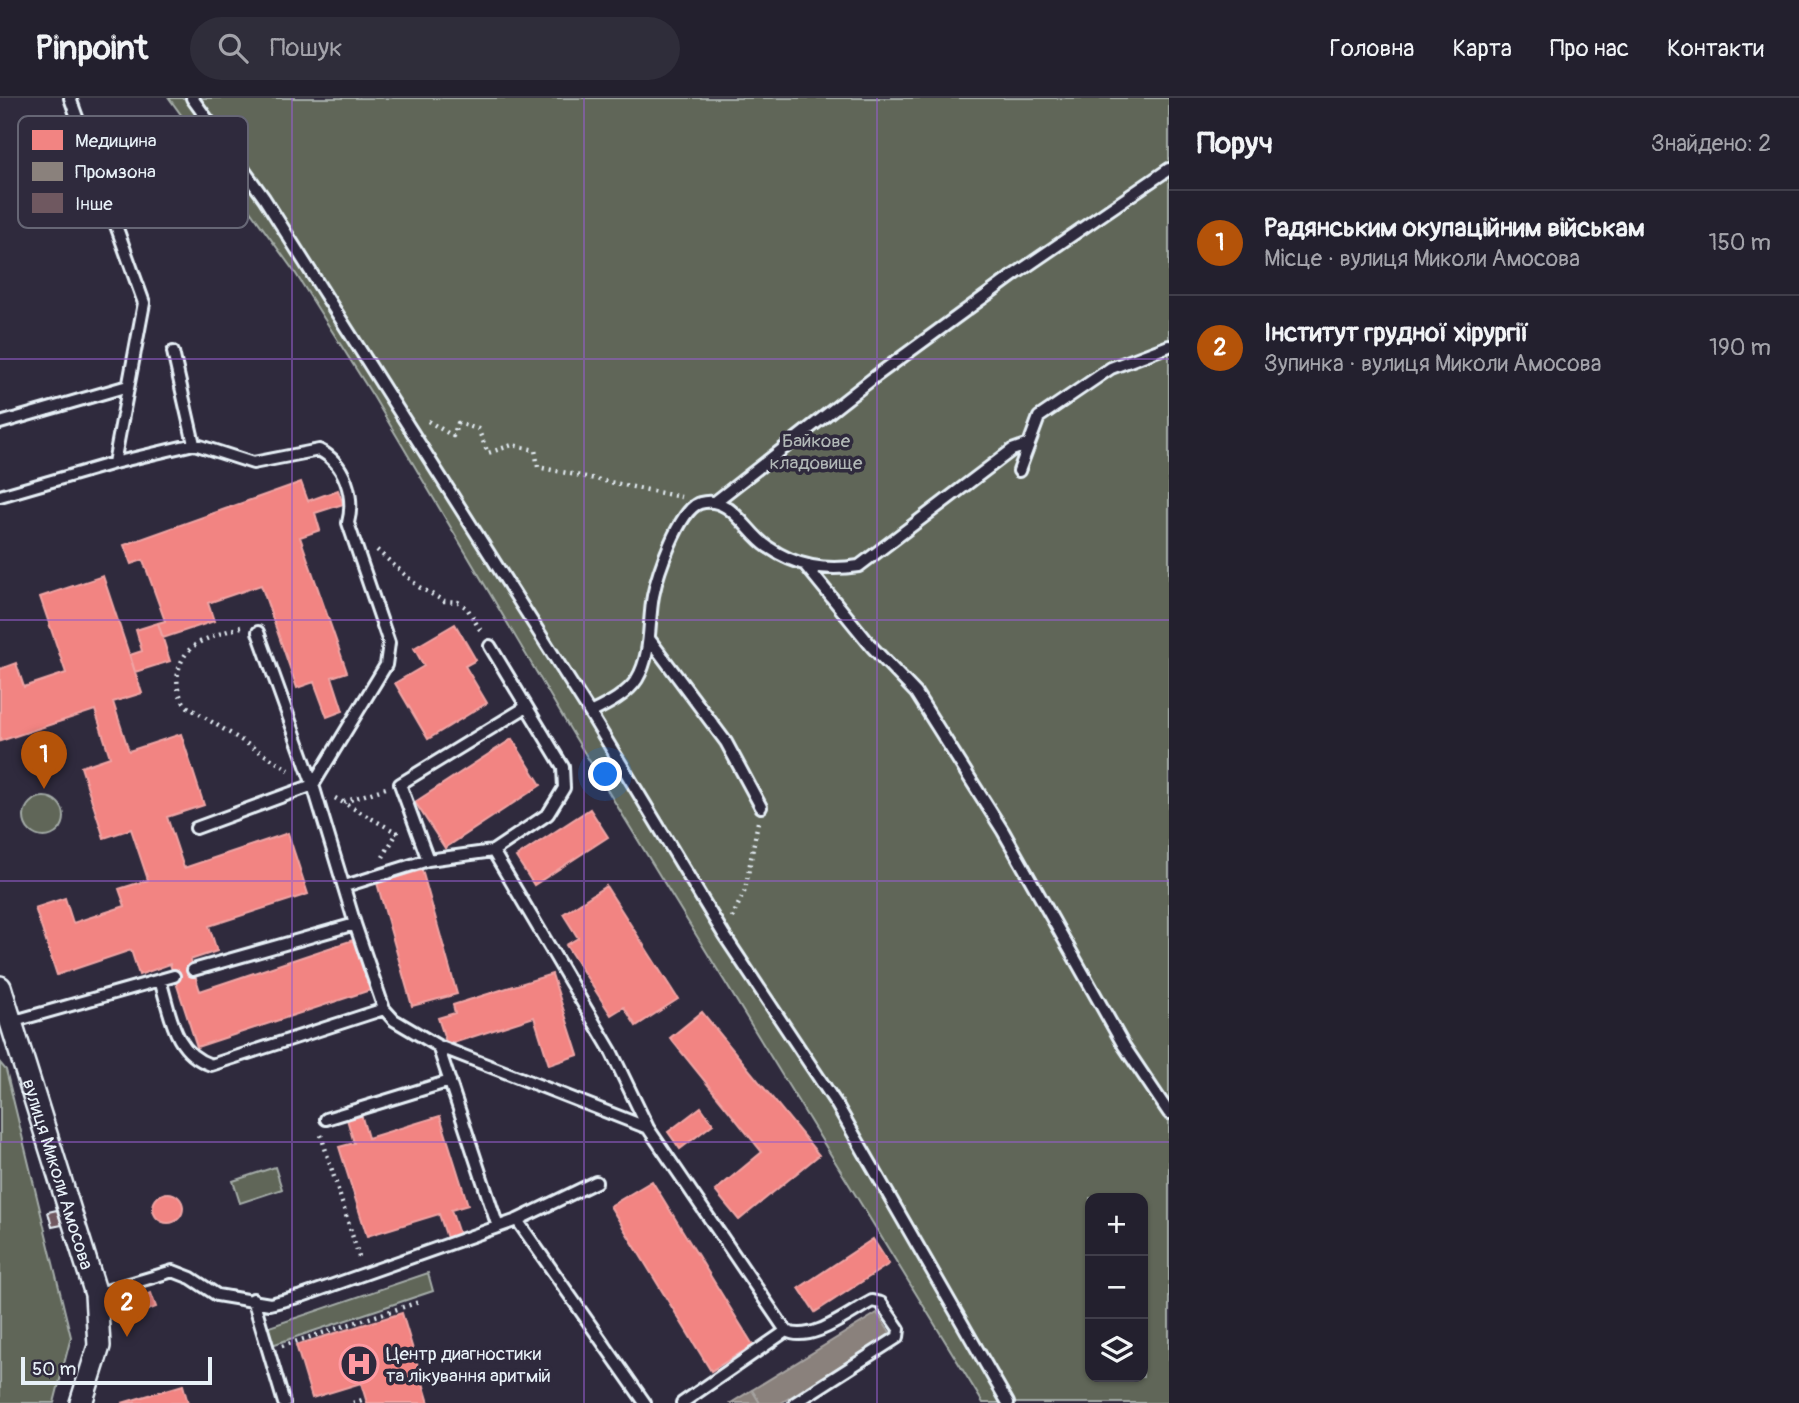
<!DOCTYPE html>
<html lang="uk">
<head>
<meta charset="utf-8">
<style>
	:root { --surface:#23202e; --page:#2f2d3a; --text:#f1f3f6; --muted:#a3a3aa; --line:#403e4a; --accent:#b45309 }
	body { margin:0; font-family:Pangolin,sans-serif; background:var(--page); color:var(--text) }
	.controls { position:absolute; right:21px; bottom:21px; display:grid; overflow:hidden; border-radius:14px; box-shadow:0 2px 5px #0004 }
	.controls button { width:63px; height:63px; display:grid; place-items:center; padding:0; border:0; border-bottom:2px solid var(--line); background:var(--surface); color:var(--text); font:35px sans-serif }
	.scale { position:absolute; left:21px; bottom:18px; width:191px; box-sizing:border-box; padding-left:7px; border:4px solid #e8f1f8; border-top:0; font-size:19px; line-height:24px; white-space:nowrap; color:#e8f1f8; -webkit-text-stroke:5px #2f2a3d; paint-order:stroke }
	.you { position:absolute; left:606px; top:677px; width:24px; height:24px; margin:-18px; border:5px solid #fff; border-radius:50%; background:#1a73e8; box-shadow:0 0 0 10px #1a73e833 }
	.badge { display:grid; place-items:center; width:46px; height:46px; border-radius:50%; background:var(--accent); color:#fff; font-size:23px; font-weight:700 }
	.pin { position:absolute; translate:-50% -58px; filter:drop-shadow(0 2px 4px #0008) }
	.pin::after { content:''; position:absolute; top:37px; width:24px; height:21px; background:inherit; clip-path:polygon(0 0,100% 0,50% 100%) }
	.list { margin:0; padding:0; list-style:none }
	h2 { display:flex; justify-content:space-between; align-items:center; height:91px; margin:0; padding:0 28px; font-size:30px }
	h2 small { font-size:23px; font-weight:400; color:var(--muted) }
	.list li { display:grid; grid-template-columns:46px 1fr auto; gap:21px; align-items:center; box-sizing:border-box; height:105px; padding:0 28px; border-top:2px solid var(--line) }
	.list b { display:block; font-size:26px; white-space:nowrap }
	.list p { margin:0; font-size:23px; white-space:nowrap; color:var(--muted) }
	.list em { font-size:23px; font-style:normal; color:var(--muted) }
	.icon { flex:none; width:38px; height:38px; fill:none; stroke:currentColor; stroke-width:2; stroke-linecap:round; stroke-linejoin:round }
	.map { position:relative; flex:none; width:1169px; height:1305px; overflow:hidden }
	header { display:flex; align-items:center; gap:42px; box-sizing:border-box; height:98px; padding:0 35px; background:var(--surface); border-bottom:2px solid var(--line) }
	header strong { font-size:33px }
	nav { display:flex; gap:38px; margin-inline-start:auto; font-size:24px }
	.search { width:490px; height:63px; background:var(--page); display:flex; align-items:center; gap:18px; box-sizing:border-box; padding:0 24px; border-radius:38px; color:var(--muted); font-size:26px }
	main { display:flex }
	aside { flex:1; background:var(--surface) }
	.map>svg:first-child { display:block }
	.green { fill:#606659; stroke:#a4aca8; stroke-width:2; fill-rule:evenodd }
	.health { fill:#f28482; stroke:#efa5a5; stroke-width:2 }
	.industry { fill:#8a817c; stroke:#a6a3a1; stroke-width:2 }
	.building { fill:#6f5860; stroke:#e8f1f8; stroke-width:2 }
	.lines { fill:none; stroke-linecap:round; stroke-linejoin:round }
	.lane-casing { stroke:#e8f1f8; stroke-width:16 }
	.street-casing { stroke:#e8f1f8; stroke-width:26 }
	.path { stroke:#e8f1f8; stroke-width:4.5; stroke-dasharray:2 5; stroke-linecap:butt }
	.lane { stroke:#2f2a3d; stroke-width:10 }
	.street { stroke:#2f2a3d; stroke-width:21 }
	.grid { fill:none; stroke:#965dcd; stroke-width:2; stroke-opacity:0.55 }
	.labels { text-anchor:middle; stroke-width:7; stroke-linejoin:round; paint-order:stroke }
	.park-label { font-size:19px; fill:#b2b9b8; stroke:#2f2a3d }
	.street-label { font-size:19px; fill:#e8f1f8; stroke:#2f2a3d }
	.poi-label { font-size:19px; fill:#e8f1f8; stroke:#2f2a3d; text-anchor:start }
	.key { fill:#2f2a3d; stroke:#666675; stroke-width:2 }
	.key-label { font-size:19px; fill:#e8f1f8 }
</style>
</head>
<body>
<header>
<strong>Pinpoint</strong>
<div class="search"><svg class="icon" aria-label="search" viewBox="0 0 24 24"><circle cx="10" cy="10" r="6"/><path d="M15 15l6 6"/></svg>Пошук</div>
<nav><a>Головна</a><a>Карта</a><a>Про нас</a><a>Контакти</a></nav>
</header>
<main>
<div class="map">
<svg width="1169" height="1305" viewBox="0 0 1169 1305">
	<rect width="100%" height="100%" fill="#2f2a3d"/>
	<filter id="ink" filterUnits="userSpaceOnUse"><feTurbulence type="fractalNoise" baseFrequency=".0143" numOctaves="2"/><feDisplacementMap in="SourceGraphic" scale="14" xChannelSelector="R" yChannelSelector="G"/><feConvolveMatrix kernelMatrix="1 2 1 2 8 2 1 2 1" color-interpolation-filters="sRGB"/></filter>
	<g filter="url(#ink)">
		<path class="green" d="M 169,0 L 1169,0 L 1169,1305 L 983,1305 L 573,636 L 373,298 L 296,176 ZM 1090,1100 L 1143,1100 L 1143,1279 L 1090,1279 Z
			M24 719a20 20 0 1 1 40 0a20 20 0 1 1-40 0Z
			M 0,965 L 6,972 L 71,1239 L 54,1305 L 0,1305 Z
			M 275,1069 L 282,1091 L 240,1105 L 233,1083 Z
			M 428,1175 L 433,1193 L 269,1248 L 263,1231 Z"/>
		<path class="health" d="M 301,384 L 308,403 L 338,392 L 343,406 L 315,415 L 320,432 L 300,439 L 347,574 L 332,579 L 343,613 L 327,619 L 314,584 L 297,590 L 261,487 L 208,505 L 214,523 L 163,540 L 158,525 L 165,523 L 143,462 L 131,466 L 124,447 Z
			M 103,478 L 142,595 L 113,604 L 129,653 L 181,636 L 204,707 L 167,719 L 184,770 L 288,735 L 308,796 L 209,828 L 217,853 L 190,862 L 200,893 L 353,842 L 370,892 L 197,949 L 170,866 L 139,877 L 131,852 L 57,877 L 35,810 L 65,800 L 73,825 L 125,808 L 119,791 L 148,782 L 131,731 L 104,740 L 81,669 L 110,659 L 95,612 L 0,643 L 0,571 L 16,565 L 24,589 L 66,575 L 40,499 Z
			M 158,525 L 170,563 L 135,574 L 130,557 L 142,553 L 136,532 Z
			M 455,526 L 476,562 L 465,568 L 487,605 L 428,641 L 395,585 L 424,568 L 414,550 Z
			M 512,641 L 541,687 L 445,750 L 415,704 Z
			M 590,711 L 608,739 L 534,787 L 516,759 Z
			M 422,772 L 457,896 L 412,908 L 377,785 Z
			M 606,788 L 678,901 L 636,928 L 624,909 L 611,917 L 566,847 L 578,840 L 563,816 Z
			M 552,876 L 578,957 L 549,967 L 534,919 L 447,947 L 438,920 L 455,915 L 453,907 Z
			M 702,914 L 819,1057 L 739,1122 L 715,1093 L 762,1054 L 670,940 Z
			M 701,1009 L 713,1026 L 680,1051 L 668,1034 Z
			M 361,1016 L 368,1040 L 440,1018 L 468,1107 L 451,1112 L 459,1136 L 447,1140 L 439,1116 L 367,1138 L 339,1049 L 354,1045 L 347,1021 Z
			M 652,1083 L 753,1247 L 711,1273 L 610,1108 Z
			M153 1110a15 15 0 1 1 30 0a15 15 0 1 1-30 0Z
			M 873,1141 L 889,1166 L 815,1214 L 799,1190 Z
			M 151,1195 L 156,1209 L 141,1215 L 137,1201 Z
			M 402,1215 L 429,1305 L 367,1305 L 361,1285 L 312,1300 L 296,1247 Z
			M 183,1287 L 188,1305 L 122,1305 Z"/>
		<path class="industry" d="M 877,1215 L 891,1236 L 781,1305 L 760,1305 L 752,1292 Z
			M 752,1292 L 760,1305 L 731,1305 Z"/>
		<path class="building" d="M 57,1112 L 62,1127 L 52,1129 L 48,1114 Z"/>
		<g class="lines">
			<defs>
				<path id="lane" d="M 70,0 L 144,205 L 114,365
					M 192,0 L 264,100 L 590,615 L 724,837 L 837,1007 L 1008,1305
					M 173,254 L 194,346
					M 0,325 L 128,288
					M 1019,373 L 1039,319 L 1111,270 L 1169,248
					M 0,398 L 114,365 L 194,346 L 253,365 L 319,352 C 345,365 355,398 348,425 L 389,545 L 386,567 L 313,687 L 196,730
					M 715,404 L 876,278 L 1014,177 L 1169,71
					M 806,468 L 872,549 L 916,595 L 1003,733 L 1124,948 L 1169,1015
					M 650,542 L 726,644 L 761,709
					M 590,615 C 606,607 627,597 637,581 C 652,556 648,525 653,498 C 657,477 679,411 700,405 C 731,396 746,435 768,449 C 797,469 825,473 859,468 L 1012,352 L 1029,346
					M 493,753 L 611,953 L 648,1030 L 786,1233 L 682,1305
					M 428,762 L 493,753 L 548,716 L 564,690 L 563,669 L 490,548
					M 345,788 L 428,762 L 400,686 L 526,609
					M 193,872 L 355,826 L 313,687 L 258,534
					M 160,882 C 171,917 173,954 211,967 L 384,911 L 355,826
					M 384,911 L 394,922 L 438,948 L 648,1030
					M 11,924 L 174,878
					M 438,948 L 498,1129
					M 326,1021 L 450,983
					M 517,1122 L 645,1305
					M 96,1196 L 173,1173 L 191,1180 L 217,1197 L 270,1206 L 302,1198 L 517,1122 L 596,1084
					M 253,1201 L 284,1305
					M 786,1233 C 811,1246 849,1215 872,1203 L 881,1205 L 899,1231 L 898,1239 L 795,1305"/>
				<g id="street">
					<path id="s1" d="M 0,889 L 96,1196 L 99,1248 L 81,1305"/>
				</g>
			</defs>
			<use href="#lane" class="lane-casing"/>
			<use href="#street" class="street-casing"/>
			<path class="path" d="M 428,323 L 453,338 L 458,325 L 478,331 L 488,355 L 512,347 L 535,352 L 538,369 L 681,399
				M 377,452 L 419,489 L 444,503 L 458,504 L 467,510 L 482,535
				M 241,529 C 228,533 207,539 195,547 C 175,561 171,593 188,609 L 289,672
				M 335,700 L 401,737
				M 344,704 L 386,690
				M 383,759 L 398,733
				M 732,820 L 745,792 L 758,724
				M 321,1037 L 359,1159
				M 282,1248 L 419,1204
				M 353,1305 L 362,1302"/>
			<use href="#lane" class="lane"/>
			<use href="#street" class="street"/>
		</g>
	</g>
	<path class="grid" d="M 292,0 L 292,1305M 584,0 L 584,1305M 877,0 L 877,1305M 0,261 L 1169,261M 0,522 L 1169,522M 0,783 L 1169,783M 0,1044 L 1169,1044"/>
	<defs>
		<symbol id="hospital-ring" viewBox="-11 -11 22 22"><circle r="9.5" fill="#2f2a3d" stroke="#ff9aa2" stroke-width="1.5"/><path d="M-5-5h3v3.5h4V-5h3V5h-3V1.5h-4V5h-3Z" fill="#ff9aa2"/></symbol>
	</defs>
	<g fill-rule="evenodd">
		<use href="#hospital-ring" x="337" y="1244" width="44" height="44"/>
	</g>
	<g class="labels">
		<g class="park-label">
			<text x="816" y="349">Байкове<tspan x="816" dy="22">кладовище</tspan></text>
		</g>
		<g class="street-label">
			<text dy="7" stroke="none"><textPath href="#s1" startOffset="196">вулиця Миколи Амосова</textPath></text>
		</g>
		<g class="poi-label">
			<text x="386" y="1262">Центр диагностики<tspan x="386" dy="22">та лікування аритмій</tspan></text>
		</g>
	</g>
	<rect x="18" y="18" width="230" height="112" rx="10" class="key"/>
	<rect x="32" y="32" width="31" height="20" fill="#f28482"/>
	<rect x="32" y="64" width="31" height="19" fill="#8a817c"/>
	<rect x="32" y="95" width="31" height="20" fill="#6f5860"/>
	<g class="key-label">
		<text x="75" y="49">Медицина</text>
		<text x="75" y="80">Промзона</text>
		<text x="75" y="112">Інше</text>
	</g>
</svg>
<div class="controls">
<button>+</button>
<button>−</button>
<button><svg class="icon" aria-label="layers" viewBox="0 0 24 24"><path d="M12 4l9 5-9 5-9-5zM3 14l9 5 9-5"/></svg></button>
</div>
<div class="scale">50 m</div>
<div class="you"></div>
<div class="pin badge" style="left:44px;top:691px">1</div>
<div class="pin badge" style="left:127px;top:1239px">2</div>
</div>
<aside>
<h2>Поруч<small>Знайдено: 2</small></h2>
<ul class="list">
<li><span class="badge">1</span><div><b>Радянським окупаційним військам</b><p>Місце · вулиця Миколи Амосова</p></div><em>150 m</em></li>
<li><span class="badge">2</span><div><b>Інститут грудної хірургії</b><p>Зупинка · вулиця Миколи Амосова</p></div><em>190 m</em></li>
</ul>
</aside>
</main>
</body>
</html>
